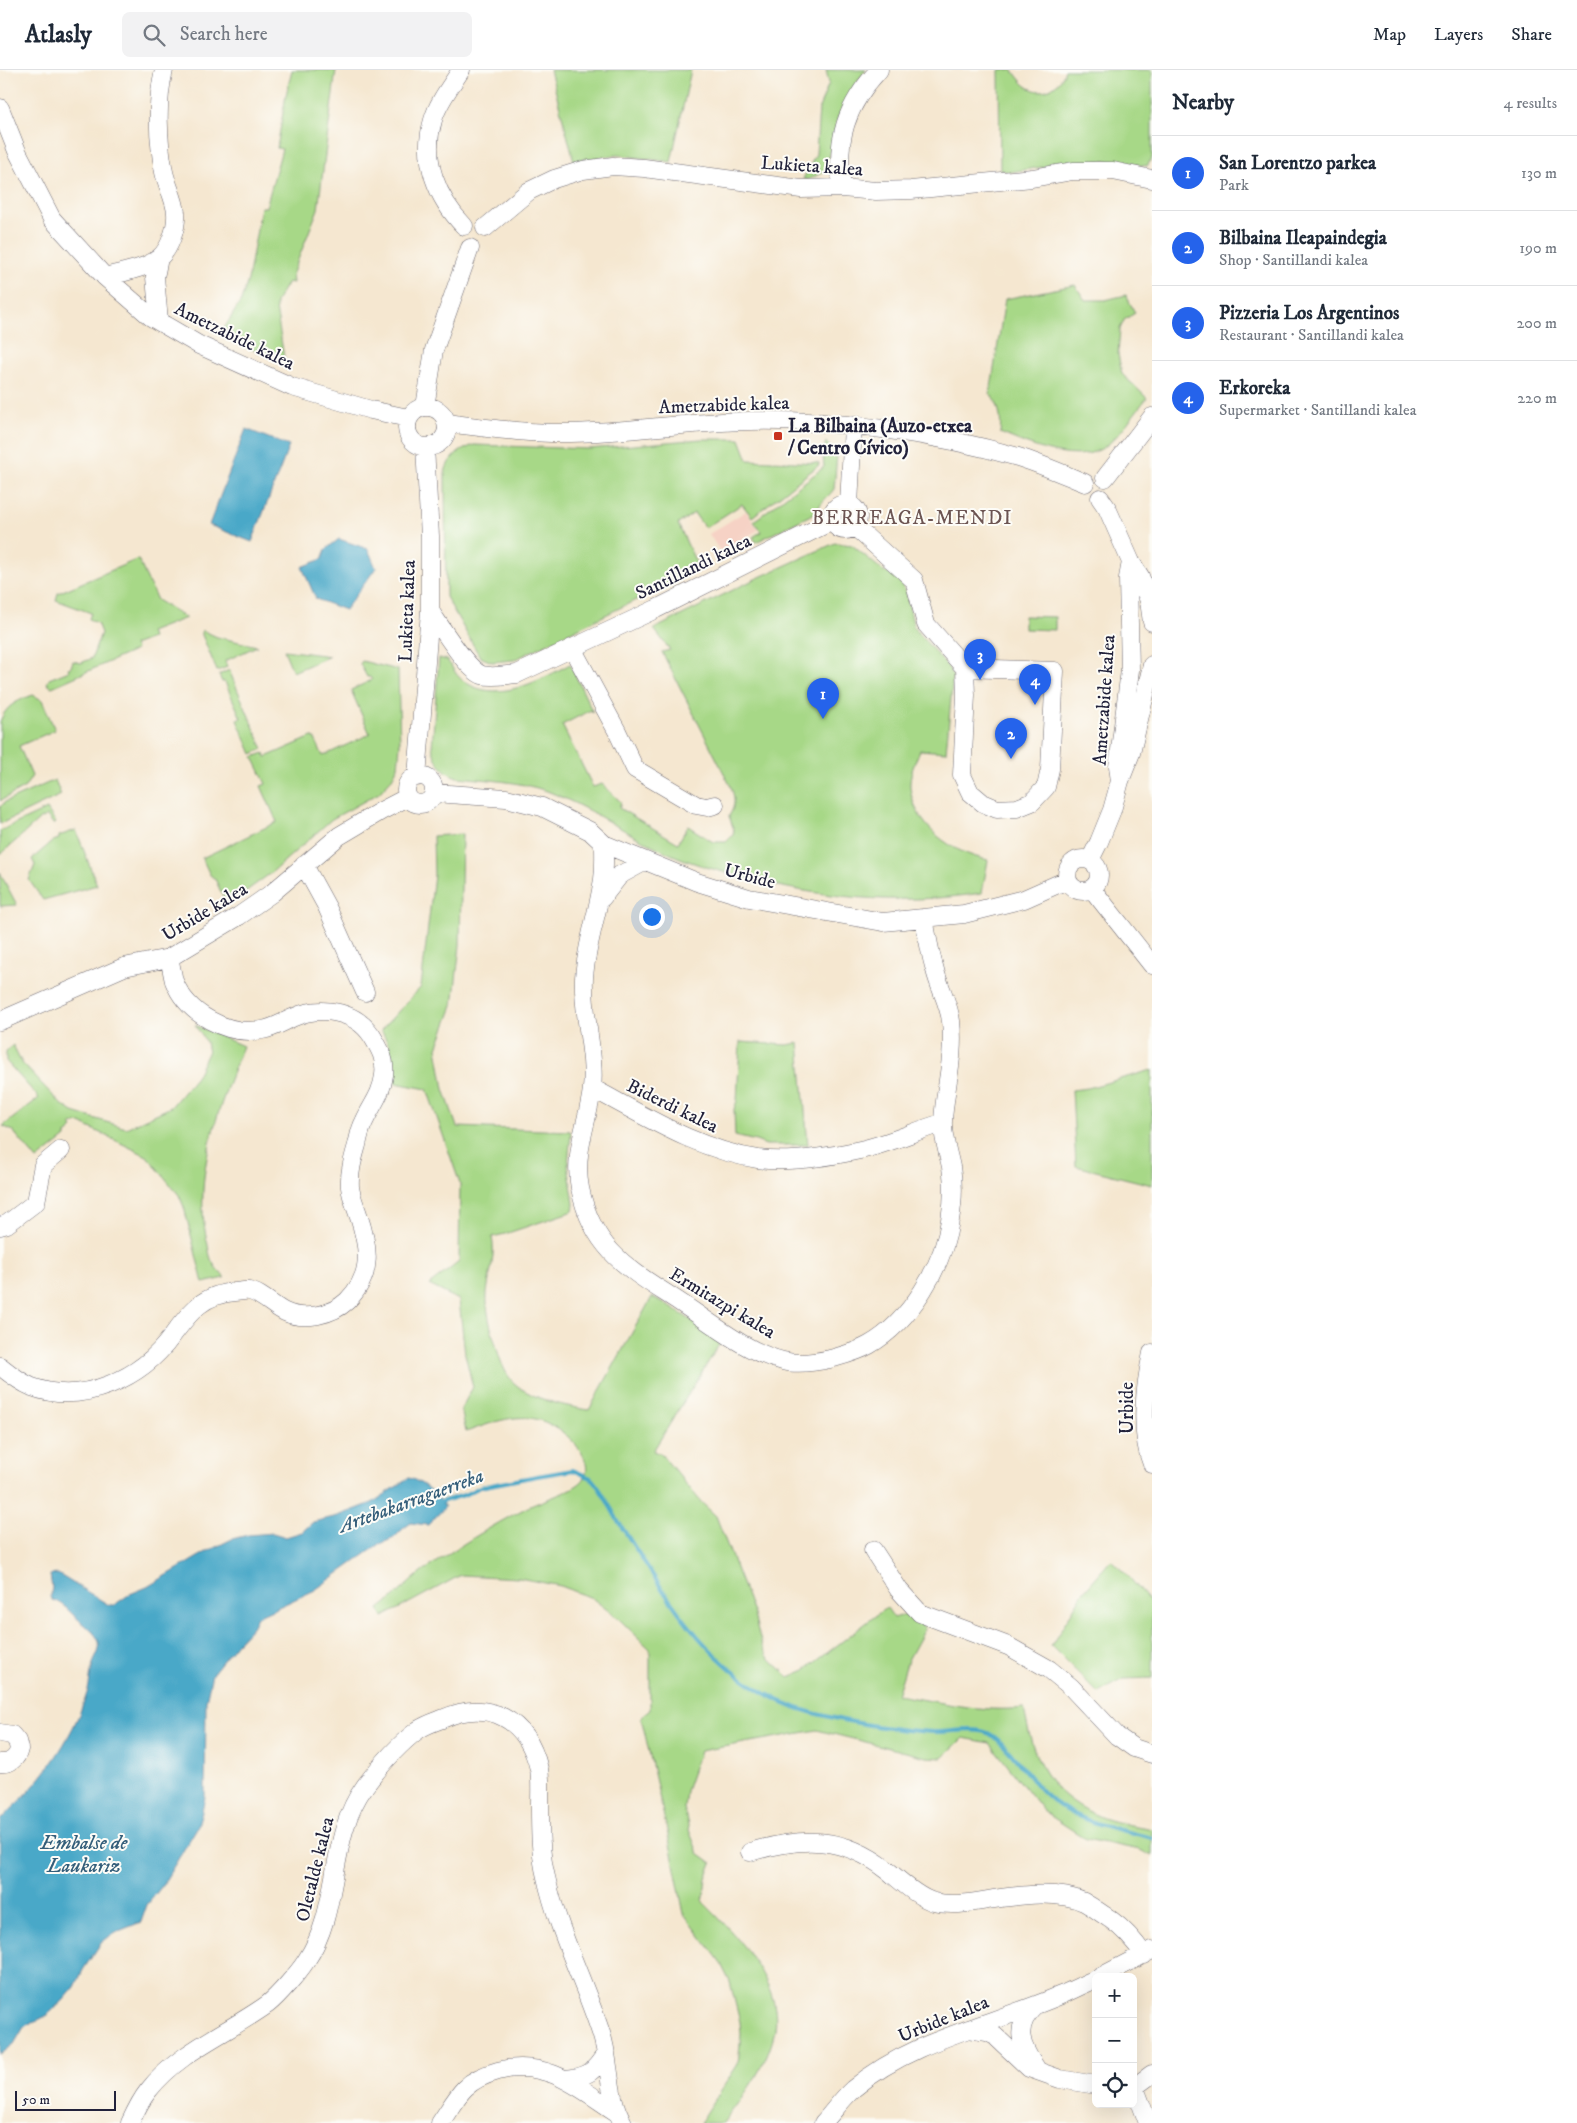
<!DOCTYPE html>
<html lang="en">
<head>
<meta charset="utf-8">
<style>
	:root { --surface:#fff; --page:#f2f2f3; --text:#1f2937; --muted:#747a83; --line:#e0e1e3; --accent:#2563eb }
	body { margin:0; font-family:"IM FELL DW Pica",serif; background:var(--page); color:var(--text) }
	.controls { position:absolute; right:15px; bottom:15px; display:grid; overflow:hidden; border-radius:8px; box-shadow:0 5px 20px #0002 }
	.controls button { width:45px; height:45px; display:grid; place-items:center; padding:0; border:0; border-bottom:1px solid var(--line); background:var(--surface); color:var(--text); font:25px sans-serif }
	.scale { position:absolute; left:15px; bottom:12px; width:101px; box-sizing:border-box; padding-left:5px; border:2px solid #22223b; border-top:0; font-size:14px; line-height:18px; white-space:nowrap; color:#22223b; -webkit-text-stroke:4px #fdfcf7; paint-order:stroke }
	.you { position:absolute; left:651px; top:846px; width:18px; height:18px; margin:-12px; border:4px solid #fff; border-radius:50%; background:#1a73e8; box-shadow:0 0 0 8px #1a73e833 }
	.badge { display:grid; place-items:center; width:32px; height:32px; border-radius:50%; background:var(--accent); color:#fff; font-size:16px; font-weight:700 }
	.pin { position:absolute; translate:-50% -41px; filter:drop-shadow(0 1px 2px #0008) }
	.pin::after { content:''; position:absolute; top:26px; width:18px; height:15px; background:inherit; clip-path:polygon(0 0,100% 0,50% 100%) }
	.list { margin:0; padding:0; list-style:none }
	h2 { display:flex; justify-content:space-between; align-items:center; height:65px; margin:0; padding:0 20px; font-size:21px }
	h2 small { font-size:16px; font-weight:400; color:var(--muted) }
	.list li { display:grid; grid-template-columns:32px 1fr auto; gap:15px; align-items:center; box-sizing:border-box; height:75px; padding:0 20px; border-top:1px solid var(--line) }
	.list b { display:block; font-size:19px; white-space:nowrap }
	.list p { margin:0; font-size:16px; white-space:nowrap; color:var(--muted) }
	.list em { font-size:16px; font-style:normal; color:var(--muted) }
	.icon { flex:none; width:28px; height:28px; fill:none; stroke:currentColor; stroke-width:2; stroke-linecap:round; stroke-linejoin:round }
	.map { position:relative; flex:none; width:1152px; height:2053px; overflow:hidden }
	header { display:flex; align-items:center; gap:30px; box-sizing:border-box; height:70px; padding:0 25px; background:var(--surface); border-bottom:1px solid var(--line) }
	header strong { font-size:24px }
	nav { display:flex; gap:28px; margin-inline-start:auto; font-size:18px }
	.search { width:350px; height:45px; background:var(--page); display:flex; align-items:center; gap:12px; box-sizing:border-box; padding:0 18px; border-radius:8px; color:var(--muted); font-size:19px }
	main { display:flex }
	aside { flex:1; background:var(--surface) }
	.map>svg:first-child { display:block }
	.built { fill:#f6d2c5 }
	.green { fill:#a7d887; stroke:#647d61 }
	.water { fill:#49a8c8; stroke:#366582 }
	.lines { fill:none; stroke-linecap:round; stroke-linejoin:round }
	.stream { stroke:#49a8c8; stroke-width:4 }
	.minor-casing { stroke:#6c676f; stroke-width:19 }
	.minor { stroke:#fff; stroke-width:18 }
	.poi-dot { fill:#c8321e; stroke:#fdfcf7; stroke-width:2 }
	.labels { text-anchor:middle; stroke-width:4; stroke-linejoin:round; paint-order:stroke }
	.street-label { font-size:19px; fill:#22223b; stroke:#fdfcf7 }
	.poi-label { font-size:19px; font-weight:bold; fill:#22223b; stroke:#fdfcf7; text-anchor:start }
	.neighbourhood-label { font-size:20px; letter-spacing:1px; fill:#6c5452; stroke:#fdfcf7 }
	.water-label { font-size:20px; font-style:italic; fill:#345e7a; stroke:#fdfcf7 }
</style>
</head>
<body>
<header>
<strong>Atlasly</strong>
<div class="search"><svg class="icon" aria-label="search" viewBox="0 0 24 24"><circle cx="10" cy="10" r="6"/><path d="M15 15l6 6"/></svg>Search here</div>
<nav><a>Map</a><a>Layers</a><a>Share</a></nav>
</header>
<main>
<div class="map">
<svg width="1152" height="2053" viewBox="0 0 1152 2053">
	<rect width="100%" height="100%" fill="#fdfcf7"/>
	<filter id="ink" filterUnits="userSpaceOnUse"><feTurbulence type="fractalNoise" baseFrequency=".02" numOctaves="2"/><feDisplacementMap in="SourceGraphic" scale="10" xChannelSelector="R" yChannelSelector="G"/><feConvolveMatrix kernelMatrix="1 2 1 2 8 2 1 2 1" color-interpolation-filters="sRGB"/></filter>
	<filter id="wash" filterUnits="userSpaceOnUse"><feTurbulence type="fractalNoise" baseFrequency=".0096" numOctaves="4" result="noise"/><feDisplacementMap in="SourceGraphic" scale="20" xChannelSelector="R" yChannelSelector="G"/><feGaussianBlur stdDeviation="1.12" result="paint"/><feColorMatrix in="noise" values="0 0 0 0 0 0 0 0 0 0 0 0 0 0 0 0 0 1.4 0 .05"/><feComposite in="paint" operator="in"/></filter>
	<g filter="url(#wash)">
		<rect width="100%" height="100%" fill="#f5e7d0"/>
		<path class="built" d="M 746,441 L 758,460 L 721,483 L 709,464 Z"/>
		<path class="green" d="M 292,0 L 336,0 L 318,139 L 292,205 L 293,213 L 288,212 L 276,232 L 276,238 L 285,294 L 220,265 L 241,231 L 248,210 L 261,137 L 266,137 L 282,79 L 277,78 L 286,25 Z
			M 550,0 L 691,0 L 671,92 L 618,85 L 574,91 Z
			M 826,0 L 866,0 L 852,19 L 838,47 L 827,97 L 823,102 L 808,110 L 803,109 L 816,84 L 819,38 L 829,13 Z
			M 999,0 L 1012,0 C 1017,5 1020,11 1025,15 C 1041,28 1060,18 1065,0 L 1152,0 L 1152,88 L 1147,96 L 1107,91 L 1083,91 L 1010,102 L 1000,100 Z
			M 1075,215 L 1085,230 L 1105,230 L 1126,225 L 1135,243 L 1124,250 L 1120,259 L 1118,284 L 1122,304 L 1147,328 C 1135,342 1121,364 1107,375 C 1079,398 1029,375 1000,363 C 1002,351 999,331 990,324 L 1005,229 Z
			M 701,369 L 740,369 L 748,390 L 819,393 L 819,395 L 752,447 L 742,434 L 705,458 L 694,443 L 678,454 L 699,499 L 514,590 L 492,592 L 480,587 L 446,527 L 445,403 C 448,387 460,380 474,375 L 589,379 Z
			M 826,372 L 837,385 L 834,419 C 828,428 820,431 817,442 L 756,472 L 753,467 L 761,462 L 754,451 L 824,397 L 823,385 Z
			M 835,473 L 852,475 L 882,500 L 898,509 L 906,522 L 914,558 L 949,598 L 953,607 L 946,682 L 920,680 C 915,692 909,705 910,717 C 914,756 952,783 988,790 L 982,823 C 898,836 815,828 734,805 C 709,798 684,791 662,780 C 623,762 587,736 547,721 C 518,711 487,710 457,707 C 442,702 436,692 432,677 L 439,588 L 447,590 C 452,596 455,604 461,609 C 494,636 539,611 570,594 L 593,643 L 591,640 L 562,655 L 593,717 L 602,714 L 621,732 L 619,738 L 678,773 L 688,756 L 713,772 L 726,772 L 733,765 L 734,760 L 729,746 C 736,735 735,728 731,717 L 662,582 L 670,580 L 654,559 L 753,510 Z
			M 138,489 L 157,530 L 186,548 L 150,562 L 152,568 L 134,575 L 136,580 L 52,617 L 47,614 L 49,609 L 69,601 L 68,598 L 71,597 L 73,591 L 81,593 L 92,588 L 101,563 L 97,553 L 89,549 L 91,543 L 56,530 L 58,523 Z
			M 1024,546 L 1055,547 L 1055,560 L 1024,559 Z
			M 202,560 L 217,567 L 257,576 L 225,591 L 227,597 L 217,601 L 202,565 Z
			M 284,580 L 330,586 L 293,602 Z
			M 362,591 L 398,600 L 400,675 L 398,697 L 391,710 L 379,723 L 332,749 L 271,803 L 227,835 L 215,809 L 210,805 L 202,788 L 277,752 L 261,716 L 266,714 L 253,687 L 264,683 L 266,687 L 312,667 L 314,667 L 323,686 L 370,664 L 351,620 L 372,610 L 370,607 L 367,607 L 360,594 Z
			M 229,600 L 263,679 L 252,684 L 237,650 L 241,648 L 225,612 L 222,612 L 219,605 Z
			M 33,625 L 42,630 L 55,660 L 19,676 L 32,706 L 25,717 L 0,731 L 0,652 C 6,635 17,631 33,625 Z
			M 55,710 L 61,725 L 0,754 L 0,737 L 5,732 Z
			M 47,739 L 56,753 L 54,755 L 47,746 L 43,749 L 41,748 L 0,785 L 0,761 Z
			M 76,760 L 97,815 L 43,830 L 29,810 L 35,795 L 32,789 L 53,771 L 59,769 L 59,766 Z
			M 462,764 L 460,875 L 453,936 L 437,978 L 444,1019 L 457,1057 L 570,1061 L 571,1063 L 568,1095 L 574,1134 L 573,1141 L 505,1164 L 492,1167 C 496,1187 489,1203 487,1223 C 486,1240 490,1256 495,1272 C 499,1286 503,1302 514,1313 C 533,1330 565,1336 589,1340 L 652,1227 L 672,1238 L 722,1270 L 653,1381 L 661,1384 L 702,1433 L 716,1446 L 754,1545 L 762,1576 L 768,1587 L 789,1607 L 805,1600 L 883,1540 L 887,1538 L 894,1548 C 909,1543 917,1544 925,1559 L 908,1590 L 897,1625 C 939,1632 982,1643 1024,1638 C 1033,1690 1046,1721 1096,1745 C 1112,1753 1134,1755 1152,1759 L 1152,1786 L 1140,1780 L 1086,1769 L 1043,1741 L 990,1673 L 963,1668 L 942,1688 L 926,1687 L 817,1660 L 700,1681 L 686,1721 L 684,1738 L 689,1760 L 698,1783 L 712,1793 L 706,1808 L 703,1832 C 734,1863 786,1916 774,1964 C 766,1998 743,2026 723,2053 L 700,2053 L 738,1994 L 741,1964 L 740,1952 L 730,1912 L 719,1890 L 684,1844 L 669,1769 L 641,1647 L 650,1640 L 650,1579 L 620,1550 L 592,1528 L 561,1516 L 519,1508 L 461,1505 L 383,1547 L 379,1539 C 395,1528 407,1513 422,1502 C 454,1479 491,1456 526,1438 C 539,1431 580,1420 585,1407 C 593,1388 570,1366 556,1358 C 526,1338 497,1351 466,1362 L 461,1339 L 473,1317 L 465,1284 L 459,1230 L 429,1215 L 459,1192 L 460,1114 L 427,1019 L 395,1013 C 395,993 392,978 381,960 L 421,917 L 434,805 L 433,766 Z
			M 0,803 L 17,835 L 0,836 Z
			M 195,955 L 243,976 C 219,1037 192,1105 207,1171 C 209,1178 209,1187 213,1193 C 216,1199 221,1203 225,1208 L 203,1213 L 184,1137 L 179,1125 L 147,1086 L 80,1053 L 71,1055 L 73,1058 L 66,1064 L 66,1067 L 37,1090 L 13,1061 L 3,1056 L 39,1028 L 6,991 L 6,981 L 13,975 L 22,993 L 60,1033 L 73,1042 L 126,1058 L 171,1037 L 196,1007 L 208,983 L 206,972 Z
			M 740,972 L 787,975 L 799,973 L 808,1075 L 766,1075 L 756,1071 L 735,1066 L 734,1039 L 737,1031 Z
			M 1152,1000 L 1152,1115 L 1076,1096 L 1072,1020 L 1088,1018 Z
			M 1111,1490 L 1128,1506 L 1152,1534 L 1152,1608 L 1124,1609 L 1098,1623 L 1051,1576 L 1084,1521 Z"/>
		<path class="water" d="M 246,359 L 289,376 L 252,472 L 209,455 Z
			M 339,469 L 368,479 L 376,498 L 345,540 L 316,529 L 302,497 L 322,489 L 326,479 Z
			M 409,1408 C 424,1412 436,1425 445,1437 L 428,1455 L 411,1453 L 404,1458 L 394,1468 L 380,1474 L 315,1520 L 257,1547 L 252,1557 L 236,1574 L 212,1604 L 206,1631 L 205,1727 L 202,1742 L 198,1756 L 162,1816 L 147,1835 L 141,1852 L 114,1863 L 101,1873 L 83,1900 L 75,1917 L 63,1931 L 46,1946 L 24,1957 L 14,1974 L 0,1985 L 0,1750 C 40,1714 72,1672 88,1620 C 90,1612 90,1605 92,1597 C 94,1588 101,1582 99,1572 C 96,1563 86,1556 79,1550 C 70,1543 64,1533 52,1530 L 50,1527 L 52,1518 L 50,1505 L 58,1504 L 109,1535 L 114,1535 L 130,1524 L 147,1517 L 208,1481 L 232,1469 L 248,1465 L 273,1463 L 286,1467 L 302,1462 L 313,1452 L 338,1446 L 372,1433 Z"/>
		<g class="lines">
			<path class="stream" d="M 437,1433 L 464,1425 L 480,1417 L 537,1406 L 573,1400 L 591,1408 C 606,1424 613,1445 625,1462 C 674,1538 720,1618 813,1643 C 851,1653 893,1660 933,1662 C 950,1663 969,1657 985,1662 C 1004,1667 1029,1710 1045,1724 C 1073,1752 1115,1758 1152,1768"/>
		</g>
	</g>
	<g filter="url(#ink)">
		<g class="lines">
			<defs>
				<path id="minor" d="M 461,0 C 451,16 438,32 433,50 C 421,90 437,128 464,156
					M 0,38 L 17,81 L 52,149 L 105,207 L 151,247 L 199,275 L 292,317 L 371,340 L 408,348
					M 842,118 C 835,70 846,35 879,0
					M 485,158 L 529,121 L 554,109 L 583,100 L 613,96 L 644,98 L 801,119 L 842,118 L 876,121 L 911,120 L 1032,108 L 1073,101 L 1113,101 L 1152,109
					M 159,188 L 155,207 L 159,251
					M 105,207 C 122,202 145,199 159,188 C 170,179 177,157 176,143 C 175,129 167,116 164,102 C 158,71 156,32 164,0
					M 425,337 L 434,280 L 470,178
					M407 357a20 20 0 1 1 40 0a20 20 0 1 1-40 0Z
					M 446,353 C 488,358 529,364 571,363 C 630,362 689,352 749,351 C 835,349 935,363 1018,387 C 1041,394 1063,404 1085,413
					M 1105,408 L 1152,347
					M 1100,428 L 1107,438 L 1131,492 L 1140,506 L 1149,531 L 1152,552
					M832 447a13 13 0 1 1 26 0a13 13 0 1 1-26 0Z
					M 849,435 L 853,356
					M 854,456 L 914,510 L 926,554 L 965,598 L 966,625 L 962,705 L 970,722 L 983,733 L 997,739 L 1017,738 L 1032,732 L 1046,717 L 1050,699 L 1055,601 L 965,598
					M 430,541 C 440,555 467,600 482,605 C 493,608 505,605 517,604 L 656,539 L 832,451
					M 572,578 L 617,661 L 635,699 L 696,735 L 707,737 L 715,735
					M406 720a14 14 0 1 1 28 0a14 14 0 1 1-28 0Z
					M 417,707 L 430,541 L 430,466 L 425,377
					M 1120,711 L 1118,696 L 1130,600 L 1128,508 L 1131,492
					M 434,723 L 506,728 L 542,737 L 590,761 L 604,774 L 697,812 L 749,828 L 883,852 L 964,844 L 1024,829 L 1067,810
					M 604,774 C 604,788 605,802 602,815 C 597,846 586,876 584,908 C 582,945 596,983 592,1019 C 588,1053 573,1083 580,1118 C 593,1182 631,1200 681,1233 C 713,1254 746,1282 783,1291 C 797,1295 816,1292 830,1289 C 844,1285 857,1282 869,1275 C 910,1252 944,1195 950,1150 C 953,1133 954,1114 951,1097 C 948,1082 942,1066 943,1051 C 945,1016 955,988 951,951 C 949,934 939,917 935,900 C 930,883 927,866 924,848
					M1067 805a16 16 0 1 1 32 0a16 16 0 1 1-32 0Z
					M 1090,790 L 1099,772 L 1112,740 L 1120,711 L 1131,683 L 1152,595
					M 304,795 L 327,837 L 365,922
					M 1092,819 L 1152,895
					M 602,828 L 620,805 L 644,792
					M 0,951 L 124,897 L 169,888 L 239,846 L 272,823 L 339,766 L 381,741 L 408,727
					M 592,1018 C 645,1046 698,1080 758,1089 C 790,1093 828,1087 860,1080 C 888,1074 915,1061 942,1053
					M 0,1156 L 7,1154 L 36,1132 L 43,1095 L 61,1080
					M 1152,1283 C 1145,1315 1139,1363 1152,1394
					M 0,1296 C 10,1304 20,1312 32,1317 C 83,1336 142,1308 172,1266 C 190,1242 203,1224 235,1222 C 239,1222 245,1220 249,1221 C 261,1223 274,1237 285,1242 C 304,1251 332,1245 347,1231 C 374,1204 369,1177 358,1144 C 355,1135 351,1126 350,1117 C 349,1102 353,1089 357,1075 C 359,1067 360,1059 364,1052 C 371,1036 382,1024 384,1005 C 386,989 380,979 372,966 C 355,940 319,935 292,948 C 281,953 274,958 262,960 C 227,966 187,944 174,911 C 172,903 171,895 169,888
					M 873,1480 L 899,1520 L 920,1543 L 1008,1576 L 1049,1599 L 1071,1617 L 1117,1666 L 1134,1678 L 1152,1684
					M 0,1663 L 12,1665 L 17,1671 L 19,1679 C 17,1689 10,1694 0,1693
					M 750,1782 C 801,1767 843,1765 887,1800 C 901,1811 917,1827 934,1832 C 953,1837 974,1832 994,1829 C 1022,1825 1058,1820 1084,1832 C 1093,1837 1102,1844 1110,1849 C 1124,1859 1134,1870 1144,1885
					M 1100,1907 L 1152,1880
					M 968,1959 L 987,1962 L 995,1966 L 1029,1998 L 1060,2009 L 1096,2015
					M 1036,1998 C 1020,1975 1013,1956 1036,1935
					M 565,2009 C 588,2007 594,2002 606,1983
					M 1133,2018 L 1152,2004
					M 1135,2018 L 1148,2053
					M 130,2053 C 135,2042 140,2031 148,2021 C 179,1981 228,1963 268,1934 C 278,1926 299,1902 306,1891 C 342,1838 327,1768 365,1716 C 380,1696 398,1675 418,1660 C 425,1655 434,1652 442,1649 C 489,1628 527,1649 539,1699 C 541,1710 540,1724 540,1735 C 540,1759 540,1784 546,1807 C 558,1861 584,1911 601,1963 C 611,1992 607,2027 623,2053
					M 440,2053 C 448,2042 455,2028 465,2018 C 473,2010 487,2004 498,2001 C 546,1988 579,2018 616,2042
					M 823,2053 C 833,2042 842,2029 853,2019 C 912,1969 992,1955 1061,1925 C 1073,1920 1084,1914 1096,1909"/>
			</defs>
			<use href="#minor" class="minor-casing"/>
			<use href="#minor" class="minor"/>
		</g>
	</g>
	<rect class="poi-dot" x="773" y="361" width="10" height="10" rx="2.5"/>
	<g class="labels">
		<g class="street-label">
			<text transform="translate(812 95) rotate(4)" y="7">Lukieta kalea</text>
			<text transform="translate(235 265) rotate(26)" y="7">Ametzabide kalea</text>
			<text transform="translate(724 334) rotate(-2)" y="7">Ametzabide kalea</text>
			<text transform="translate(693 496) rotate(-26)" y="7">Santillandi kalea</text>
			<text transform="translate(406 541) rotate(-88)" y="7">Lukieta kalea</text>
			<text transform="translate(1103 630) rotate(-86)" y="7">Ametzabide kalea</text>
			<text transform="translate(750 805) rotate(15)" y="7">Urbide</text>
			<text transform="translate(204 841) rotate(-31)" y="7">Urbide kalea</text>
			<text transform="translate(673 1035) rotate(26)" y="7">Biderdi kalea</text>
			<text transform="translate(723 1232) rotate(31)" y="7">Ermitazpi kalea</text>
			<text transform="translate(1126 1338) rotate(-90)" y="7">Urbide</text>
			<text transform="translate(314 1799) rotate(-76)" y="7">Oletalde kalea</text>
			<text transform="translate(943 1948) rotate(-22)" y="7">Urbide kalea</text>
		</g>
		<g class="poi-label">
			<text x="788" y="362">La Bilbaina (Auzo-etxea<tspan x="788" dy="22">/ Centro Cívico)</tspan></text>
		</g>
		<g class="neighbourhood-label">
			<text x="912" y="454">BERREAGA-MENDI</text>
		</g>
		<g class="water-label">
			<text transform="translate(411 1430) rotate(-20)" y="7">Artebakarragaerreka</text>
			<text x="84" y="1779">Embalse de<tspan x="84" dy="23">Laukariz</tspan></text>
		</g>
	</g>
</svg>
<div class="controls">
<button>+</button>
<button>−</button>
<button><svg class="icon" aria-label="locate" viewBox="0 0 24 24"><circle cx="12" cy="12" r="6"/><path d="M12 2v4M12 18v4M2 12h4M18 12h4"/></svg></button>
</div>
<div class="scale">50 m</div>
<div class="you"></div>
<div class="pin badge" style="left:823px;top:649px">1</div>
<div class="pin badge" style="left:1011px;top:689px">2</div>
<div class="pin badge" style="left:980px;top:610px">3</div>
<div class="pin badge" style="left:1035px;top:635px">4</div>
</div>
<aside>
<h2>Nearby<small>4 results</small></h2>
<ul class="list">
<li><span class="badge">1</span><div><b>San Lorentzo parkea</b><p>Park</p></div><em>130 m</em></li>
<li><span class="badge">2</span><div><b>Bilbaina Ileapaindegia</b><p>Shop · Santillandi kalea</p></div><em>190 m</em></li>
<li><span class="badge">3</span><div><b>Pizzeria Los Argentinos</b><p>Restaurant · Santillandi kalea</p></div><em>200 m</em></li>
<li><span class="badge">4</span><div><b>Erkoreka</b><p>Supermarket · Santillandi kalea</p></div><em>220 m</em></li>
</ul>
</aside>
</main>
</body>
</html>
